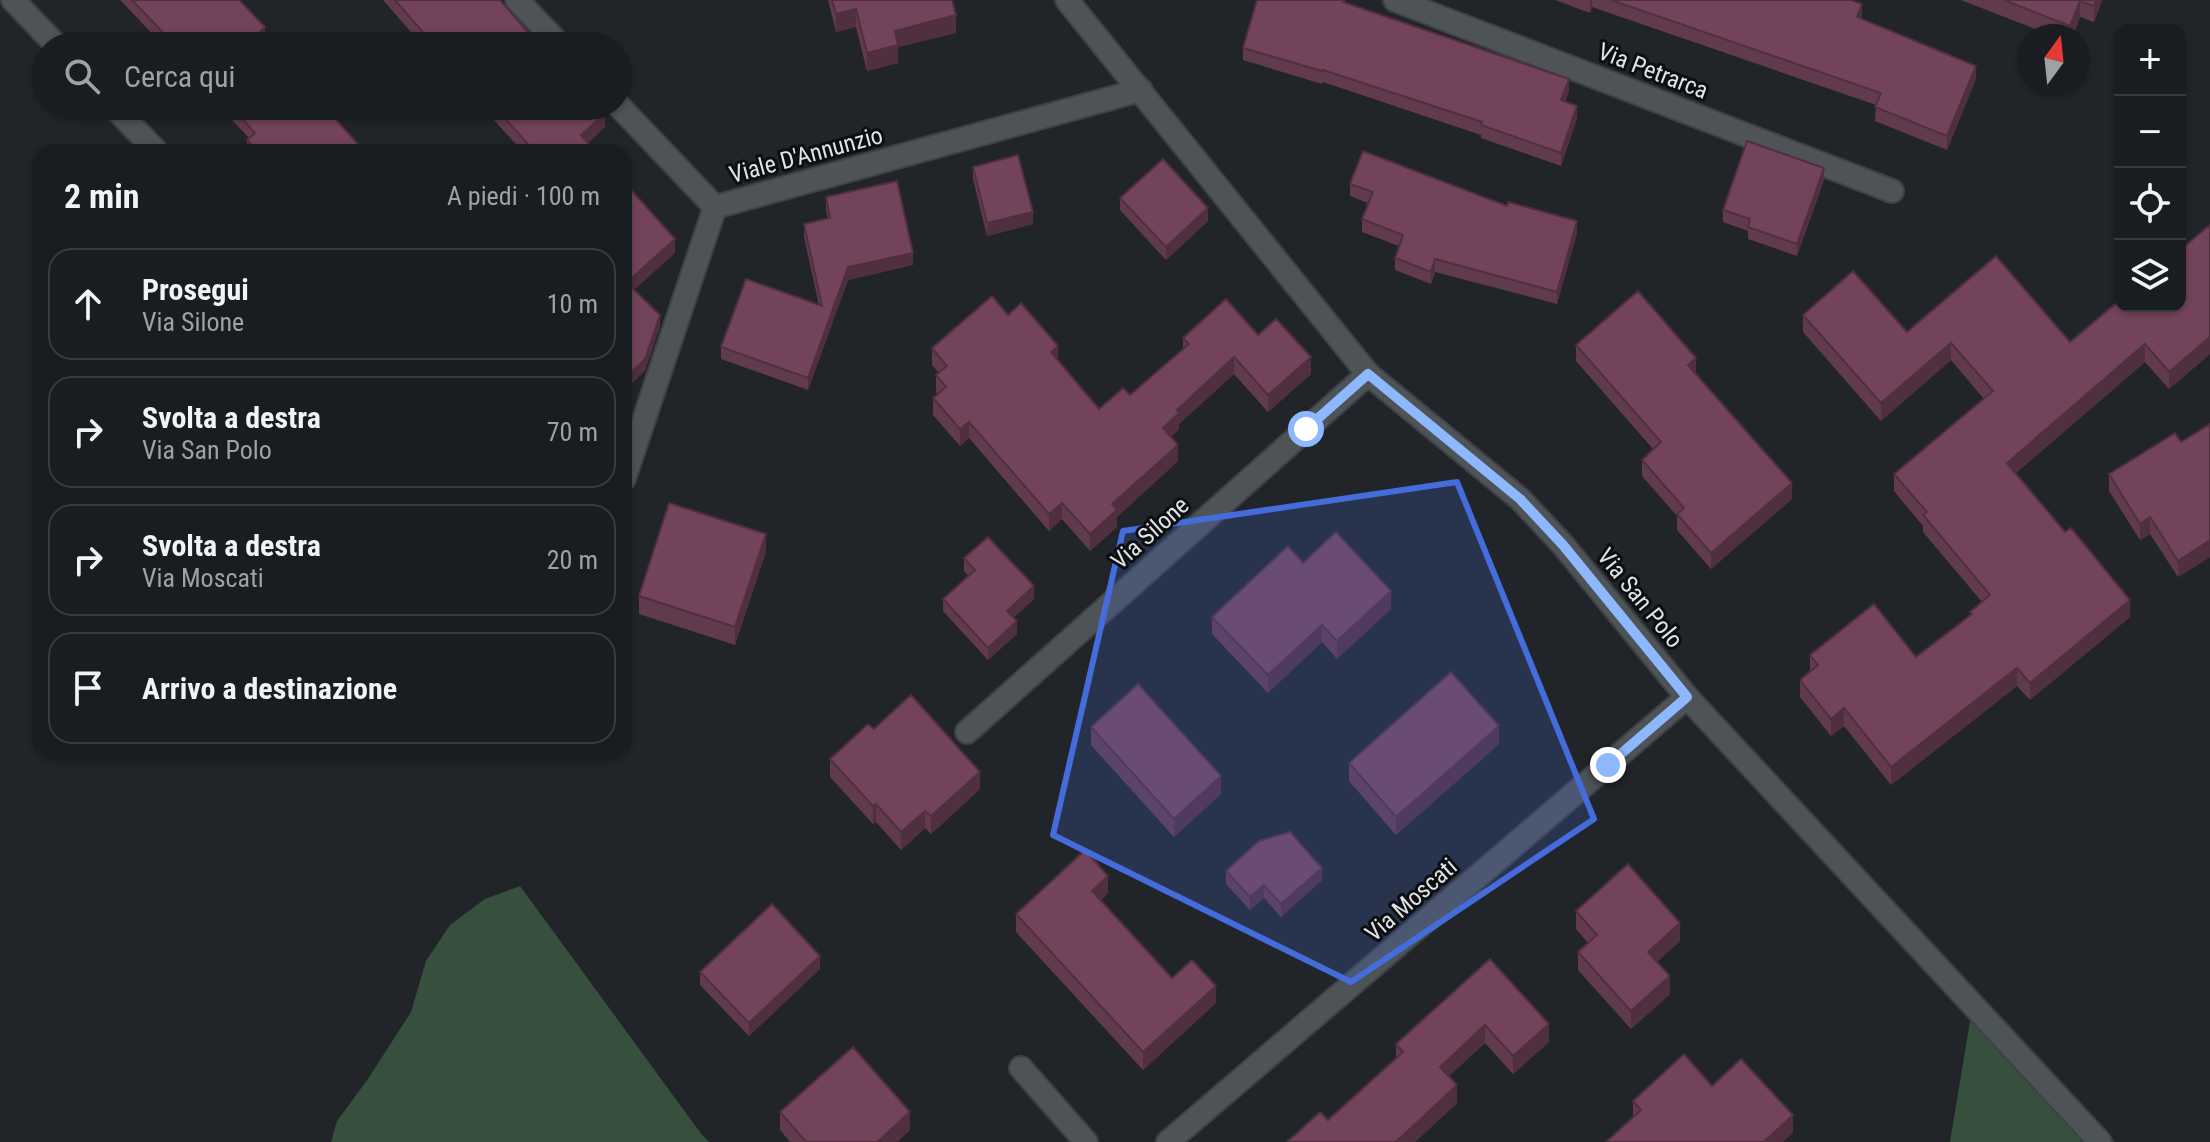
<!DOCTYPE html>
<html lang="it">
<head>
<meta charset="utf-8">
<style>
	:root { --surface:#191c20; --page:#26292d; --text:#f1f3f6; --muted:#9fa1a5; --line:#373a3e }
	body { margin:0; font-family:"Roboto Condensed",sans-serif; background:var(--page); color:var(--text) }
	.controls { position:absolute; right:24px; top:24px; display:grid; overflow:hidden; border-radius:16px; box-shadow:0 2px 6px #0004 }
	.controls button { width:72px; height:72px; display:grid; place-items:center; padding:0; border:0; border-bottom:2px solid var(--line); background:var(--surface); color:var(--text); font:40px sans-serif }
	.compass { position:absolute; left:2018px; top:24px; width:72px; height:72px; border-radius:50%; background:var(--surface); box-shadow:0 2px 6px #0004; rotate:15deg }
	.stop { position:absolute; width:24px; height:24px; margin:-18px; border:6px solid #8eb8fd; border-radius:50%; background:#fff }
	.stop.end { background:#8eb8fd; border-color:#fff; box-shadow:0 2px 8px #0008 }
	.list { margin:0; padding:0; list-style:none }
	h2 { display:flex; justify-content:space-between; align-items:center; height:104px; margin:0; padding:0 32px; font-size:34px }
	h2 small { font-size:26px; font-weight:400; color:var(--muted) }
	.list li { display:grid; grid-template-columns:52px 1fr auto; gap:24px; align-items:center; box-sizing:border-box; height:112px; margin:0 16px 16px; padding:0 16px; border:2px solid var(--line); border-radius:24px }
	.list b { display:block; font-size:30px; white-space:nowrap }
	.list p { margin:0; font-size:26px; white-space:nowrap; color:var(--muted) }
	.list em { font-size:26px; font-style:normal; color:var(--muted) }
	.icon { flex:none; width:44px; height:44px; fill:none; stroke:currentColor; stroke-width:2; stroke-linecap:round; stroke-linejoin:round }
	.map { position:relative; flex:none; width:2210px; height:1142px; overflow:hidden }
	.search { position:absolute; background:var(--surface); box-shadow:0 2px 6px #0004; left:32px; top:32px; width:600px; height:88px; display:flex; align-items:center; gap:20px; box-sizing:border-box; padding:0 28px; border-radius:44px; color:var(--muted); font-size:30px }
	.panel { position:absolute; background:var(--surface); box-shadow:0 2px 6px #0004; left:32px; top:144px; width:600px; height:616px; border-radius:24px }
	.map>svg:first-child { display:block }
	.green { fill:#36503d }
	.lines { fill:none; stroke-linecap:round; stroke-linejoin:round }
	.minor-casing { stroke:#3d4146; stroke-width:26 }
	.minor { stroke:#4e5358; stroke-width:22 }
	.wall { fill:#623a4d }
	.shaded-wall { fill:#502f3f }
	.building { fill:#72435a; stroke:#502f3f; stroke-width:2 }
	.route { stroke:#8eb8fd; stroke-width:10 }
	.marked { fill:#446cdb; fill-opacity:0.2; stroke:#446cdb; stroke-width:6; stroke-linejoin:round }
	.labels { text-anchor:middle; stroke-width:6; stroke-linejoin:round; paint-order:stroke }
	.street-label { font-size:24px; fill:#e0e3e7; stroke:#0c0e10 }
</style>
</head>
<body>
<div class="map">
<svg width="2210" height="1142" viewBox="0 0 2210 1142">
	<rect width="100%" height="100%" fill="#21252a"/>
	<path class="green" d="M 520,886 L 702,1135 L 709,1142 L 331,1142 L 337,1121 L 368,1079 L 411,1012 L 426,961 L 450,925 L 485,899 Z
		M 1973,1003 L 2115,1142 L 1950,1142 Z"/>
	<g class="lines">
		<defs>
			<path id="minor" d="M 13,0 L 57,46
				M 517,0 L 561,46
				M 1067,0 L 1368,374 L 1520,499 L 1563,545 L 1687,697 L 2100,1142
				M 1395,0 L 1892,191
				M 618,105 L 715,207
				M 113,106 L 157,152
				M 624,479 L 715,207 L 1141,90
				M 967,732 L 1368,374
				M 1021,1068 L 1086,1142
				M 1168,1142 L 1687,697"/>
		</defs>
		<use href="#minor" class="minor-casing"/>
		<use href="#minor" class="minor"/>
	</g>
	<path class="wall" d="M 120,0 L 239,0 L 265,39 L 260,43 L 263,46 L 164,46 Z
		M 383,0 L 500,0 L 540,46 L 423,46 Z
		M 828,0 L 952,0 L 956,33 L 898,47 L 898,63 L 867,71 L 856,27 L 836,32 Z
		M 1345,0 L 1345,2 L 1569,91 L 1565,102 L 1577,118 L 1561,166 L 1481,138 L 1481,135 L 1323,82 L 1322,84 L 1243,60 L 1243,48 Z
		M 1555,0 L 1851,0 L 1862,17 L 1861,19 L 1976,79 L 1947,150 L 1875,121 L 1876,105 L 1592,7 L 1590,13 Z
		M 1961,0 L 2102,0 L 2094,22 L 2080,17 L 2073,36 L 2053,36 Z
		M 219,106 L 324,106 L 365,152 L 247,152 L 247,140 L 249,138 Z
		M 481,106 L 598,106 L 605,127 L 588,143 L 596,152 L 523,152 Z
		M 973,167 L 1033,224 L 987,236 L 973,179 Z
		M 1824,180 L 1797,256 L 1748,239 L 1748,231 L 1723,222 L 1723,210 Z
		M 1350,184 L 1577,233 L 1557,304 L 1435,272 L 1431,284 L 1395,270 L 1395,258 L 1399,246 L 1362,232 L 1362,219 L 1368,203 L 1350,196 Z
		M 826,197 L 913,265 L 848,280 L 808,390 L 721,359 L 721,347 L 819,305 L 804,237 L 804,224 L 828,219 L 826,210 Z
		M 1120,198 L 1208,221 L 1166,260 L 1120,210 Z
		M 2210,225 L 2210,354 L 2169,389 L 2145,362 L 2016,473 L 2130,617 L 2030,700 L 2017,686 L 1891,785 L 1844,726 L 1831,736 L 1800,697 L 1800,680 L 1810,672 L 1810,655 L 1916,657 L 1970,615 L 1970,612 L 1982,602 L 1923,532 L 1923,526 L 1894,491 L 1894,474 L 1984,399 L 1951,360 L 1881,421 L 1803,332 L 1803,315 L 1907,332 L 2070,342 Z
		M 1258,335 L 1311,374 L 1268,412 L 1234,374 L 1179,424 L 1179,429 L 1171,437 L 1178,461 L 1117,517 L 1117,527 L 1090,551 L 1062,519 L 1049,531 L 969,438 L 960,446 L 933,415 L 933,398 L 938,394 L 936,392 L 936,375 L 939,373 L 932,365 L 932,348 L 1058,361 L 1099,409 L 1130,395 L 1183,349 L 1183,338 Z
		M 1576,345 L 1696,374 L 1792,499 L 1711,569 L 1677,530 L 1677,516 L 1642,476 L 1642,460 L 1653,449 L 1576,361 Z
		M 2210,424 L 2210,557 L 2178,577 L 2150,534 L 2140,540 L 2109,491 L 2109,474 L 2181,442 Z
		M 766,551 L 735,645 L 639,614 L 639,596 Z
		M 964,558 L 1034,599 L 1013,618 L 1017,634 L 988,660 L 943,611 L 943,599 L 969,576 L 964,571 Z
		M 1303,563 L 1391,609 L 1337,659 L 1322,642 L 1268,693 L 1212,634 L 1212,617 Z
		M 1091,727 L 1221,794 L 1174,837 L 1091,745 Z
		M 874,729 L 980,789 L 931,834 L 925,828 L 901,850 L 876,822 L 873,824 L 830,777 L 830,759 Z
		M 1499,744 L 1396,835 L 1349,781 L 1349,763 Z
		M 1226,871 L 1322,880 L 1281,917 L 1264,898 L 1250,910 L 1226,884 Z
		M 1108,893 L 1101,900 L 1172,978 L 1216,1003 L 1143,1070 L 1016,932 L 1016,914 Z
		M 1576,911 L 1680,941 L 1657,962 L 1670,994 L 1631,1029 L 1578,970 L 1578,952 L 1588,943 L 1576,929 Z
		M 1490,959 L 1549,1042 L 1513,1074 L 1485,1043 L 1449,1076 L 1457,1103 L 1415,1142 L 1287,1142 L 1328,1120 L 1396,1058 L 1396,1044 Z
		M 820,969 L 749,1036 L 700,985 L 700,972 Z
		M 1712,1086 L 1793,1133 L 1633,1117 L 1633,1101 Z
		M 780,1112 L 910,1130 L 897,1142 L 790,1142 L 780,1130 Z"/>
	<path class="shaded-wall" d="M 1590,0 L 1592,0 L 1592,7 L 1590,13 Z
		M 2096,0 L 2102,0 L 2094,22 L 2094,6 Z
		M 2080,1 L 2080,17 L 2073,36 L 2070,36 L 2070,26 Z
		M 1862,4 L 1862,17 L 1857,31 L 1857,17 Z
		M 856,9 L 856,27 L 836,32 L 836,14 Z
		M 956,15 L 956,33 L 898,47 L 898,63 L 867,71 L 867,53 L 895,31 Z
		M 265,27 L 265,39 L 257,46 L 254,37 Z
		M 1976,66 L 1976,79 L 1947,150 L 1947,136 Z
		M 1569,79 L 1569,91 L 1561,113 L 1561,100 Z
		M 1577,106 L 1577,118 L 1561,166 L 1561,153 Z
		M 605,114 L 605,127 L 581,149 L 581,135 Z
		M 1824,168 L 1824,180 L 1797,256 L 1797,244 Z
		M 1208,208 L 1208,221 L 1166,260 L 1166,247 Z
		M 1033,212 L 1033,224 L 987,236 L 987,223 Z
		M 1577,221 L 1577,233 L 1557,304 L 1557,292 Z
		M 675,239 L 675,253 L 624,299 L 624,285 Z
		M 913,253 L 913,265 L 848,280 L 808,390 L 808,378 L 848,267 Z
		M 1435,259 L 1435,272 L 1431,284 L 1431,272 Z
		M 660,315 L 660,327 L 645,371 L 624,391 L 624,379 Z
		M 2210,337 L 2210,354 L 2169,389 L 2169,372 Z
		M 1951,343 L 1951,360 L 1881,421 L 1881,403 Z
		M 2145,344 L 2145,362 L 2007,480 L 2007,463 Z
		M 1058,346 L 1058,363 L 1051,352 Z
		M 1234,357 L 1234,374 L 1179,424 L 1179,429 L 1163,444 L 1163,428 L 1177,410 Z
		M 1311,357 L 1311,374 L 1268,412 L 1268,395 Z
		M 1696,358 L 1696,374 L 1688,365 Z
		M 969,422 L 969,438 L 960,446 L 960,429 Z
		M 1178,445 L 1178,461 L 1117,517 L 1117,527 L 1090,551 L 1090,534 L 1112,504 Z
		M 1792,483 L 1792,499 L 1711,569 L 1711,553 Z
		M 1062,503 L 1062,519 L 1049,531 L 1049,514 Z
		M 2150,517 L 2150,534 L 2140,540 L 2140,524 Z
		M 766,534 L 766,551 L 735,645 L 735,627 Z
		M 2210,540 L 2210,557 L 2178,577 L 2178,561 Z
		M 1034,586 L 1034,599 L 1007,623 L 1007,611 Z
		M 1391,591 L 1391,609 L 1337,659 L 1337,641 Z
		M 2130,600 L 2130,617 L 2030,700 L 2030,683 Z
		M 1017,621 L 1017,634 L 988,660 L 988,648 Z
		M 1322,625 L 1322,642 L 1268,693 L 1268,675 Z
		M 2017,668 L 2017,686 L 1891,785 L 1891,767 Z
		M 1844,708 L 1844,726 L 1831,736 L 1831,719 Z
		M 1499,726 L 1499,744 L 1396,835 L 1396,817 Z
		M 980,772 L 980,789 L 931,834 L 931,816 Z
		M 1221,776 L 1221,794 L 1174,837 L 1174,819 Z
		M 876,804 L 876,822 L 873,824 L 873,806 Z
		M 925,811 L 925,828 L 901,850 L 901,832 Z
		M 1322,868 L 1322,880 L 1281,917 L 1281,904 Z
		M 1108,876 L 1108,893 L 1092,908 L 1092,891 Z
		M 1264,885 L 1264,898 L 1250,910 L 1250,897 Z
		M 1680,923 L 1680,941 L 1648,970 L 1648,952 Z
		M 820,956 L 820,969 L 749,1036 L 749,1023 Z
		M 1670,976 L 1670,994 L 1631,1029 L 1631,1011 Z
		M 1216,986 L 1216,1003 L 1143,1070 L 1143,1052 Z
		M 1549,1024 L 1549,1042 L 1513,1074 L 1513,1056 Z
		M 1485,1025 L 1485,1043 L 1440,1084 L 1440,1067 Z
		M 1457,1085 L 1457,1103 L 1415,1142 L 1396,1142 Z
		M 910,1112 L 910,1130 L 897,1142 L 877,1142 Z
		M 1793,1115 L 1793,1133 L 1783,1142 L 1764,1142 Z"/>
	<path class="building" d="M 132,0 L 239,0 L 265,27 L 254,37 L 263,46 L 176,46 Z
		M 395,0 L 500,0 L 540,46 L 435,46 Z
		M 832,0 L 952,0 L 956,15 L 895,31 L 898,45 L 867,53 L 856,9 L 836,14 Z
		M 1257,0 L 1343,0 L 1343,2 L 1569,79 L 1561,100 L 1577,106 L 1561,153 L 1481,125 L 1482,122 L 1323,70 L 1322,71 L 1243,48 Z
		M 1611,0 L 1851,0 L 1862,4 L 1857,17 L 1976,66 L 1947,136 L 1875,107 L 1881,93 Z
		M 2004,0 L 2096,0 L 2094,6 L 2080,1 L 2070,26 Z
		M 231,106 L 324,106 L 365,152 L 258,152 L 247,140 L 255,133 Z
		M 494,106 L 598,106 L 605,114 L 581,135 L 596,152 L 535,152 Z
		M 1747,141 L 1824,168 L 1797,244 L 1748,227 L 1750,219 L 1723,210 Z
		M 1363,151 L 1507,206 L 1508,202 L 1577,221 L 1557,292 L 1435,259 L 1431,272 L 1395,258 L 1403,235 L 1362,219 L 1373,192 L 1350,184 Z
		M 1018,155 L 1033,212 L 987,223 L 973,167 Z
		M 1163,159 L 1208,208 L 1166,247 L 1120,198 Z
		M 897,181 L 913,253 L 848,267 L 808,378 L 721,347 L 746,279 L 822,306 L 804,224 L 830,218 L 826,197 Z
		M 624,182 L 675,239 L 624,285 Z
		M 2210,225 L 2210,337 L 2169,372 L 2145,344 L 2007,463 L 2065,532 L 2071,528 L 2130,600 L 2030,683 L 2017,668 L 1891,767 L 1844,708 L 1831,719 L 1800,680 L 1818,665 L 1810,655 L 1874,604 L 1916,657 L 1972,614 L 1970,612 L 1990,595 L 1923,515 L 1927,512 L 1894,474 L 1993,391 L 1951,343 L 1881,403 L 1803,315 L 1853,271 L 1907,332 L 1996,256 L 2070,342 L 2120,300 L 2120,306 L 2180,306 L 2180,250 Z
		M 630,286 L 660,315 L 645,359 L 624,379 L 624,292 Z
		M 1638,291 L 1696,358 L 1688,365 L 1792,483 L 1711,553 L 1677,514 L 1684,508 L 1642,460 L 1661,442 L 1576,345 Z
		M 992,296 L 1008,315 L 1021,303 L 1058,346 L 1051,352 L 1099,409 L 1123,388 L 1130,395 L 1189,344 L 1183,338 L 1226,299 L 1258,335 L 1276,319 L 1311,357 L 1268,395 L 1234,357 L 1177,410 L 1179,413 L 1163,428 L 1178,445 L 1112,504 L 1117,510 L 1090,534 L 1062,503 L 1049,514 L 969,422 L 960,429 L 933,398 L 946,387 L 936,375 L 947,366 L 932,348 Z
		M 2210,424 L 2210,540 L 2178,561 L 2150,517 L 2140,524 L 2109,474 L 2175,433 L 2181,442 Z
		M 669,503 L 766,534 L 735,627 L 639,596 Z
		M 1336,532 L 1391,591 L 1337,641 L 1322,625 L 1268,675 L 1212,617 L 1288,546 L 1303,563 Z
		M 988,537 L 1034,586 L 1007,611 L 1017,621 L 988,648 L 943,599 L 975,570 L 964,558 Z
		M 1451,672 L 1499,726 L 1396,817 L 1349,763 Z
		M 1138,684 L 1221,776 L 1174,819 L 1091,727 Z
		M 911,695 L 980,772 L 931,816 L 925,811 L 901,832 L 876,804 L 873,806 L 830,759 L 868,724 L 874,729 Z
		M 1290,832 L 1322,868 L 1281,904 L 1264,885 L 1250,897 L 1226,871 L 1259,841 Z
		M 1085,850 L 1108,876 L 1092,891 L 1172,978 L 1192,960 L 1216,986 L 1143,1052 L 1016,914 Z
		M 1628,864 L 1680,923 L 1648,952 L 1670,976 L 1631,1011 L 1578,952 L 1597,935 L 1576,911 Z
		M 772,904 L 820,956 L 749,1023 L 700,972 Z
		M 1490,959 L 1549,1024 L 1513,1056 L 1485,1025 L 1440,1067 L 1457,1085 L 1396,1142 L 1287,1142 L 1320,1112 L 1328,1120 L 1403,1052 L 1396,1044 Z
		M 853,1047 L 910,1112 L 877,1142 L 806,1142 L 780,1112 Z
		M 1684,1054 L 1712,1086 L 1741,1059 L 1793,1115 L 1764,1142 L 1606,1142 L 1641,1110 L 1633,1101 Z"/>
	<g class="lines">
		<path class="route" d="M 1306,429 L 1368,374 L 1520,499 L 1563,545 L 1687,697 L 1608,765"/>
	</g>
	<path class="marked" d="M 1457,482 L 1594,819 L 1351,982 L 1053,835 L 1123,531 Z"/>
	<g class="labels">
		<g class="street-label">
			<text transform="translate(1653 71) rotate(21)" y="8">Via Petrarca</text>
			<text transform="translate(806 155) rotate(-15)" y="8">Viale D'Annunzio</text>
			<text transform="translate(1150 533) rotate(-42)" y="8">Via Silone</text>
			<text transform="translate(1640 598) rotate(51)" y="8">Via San Polo</text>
			<text transform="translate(1411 900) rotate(-41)" y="8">Via Moscati</text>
		</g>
	</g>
</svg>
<div class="controls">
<button>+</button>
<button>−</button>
<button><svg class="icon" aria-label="locate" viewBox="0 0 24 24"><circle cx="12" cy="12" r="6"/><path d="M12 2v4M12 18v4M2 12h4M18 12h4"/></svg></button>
<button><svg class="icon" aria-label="layers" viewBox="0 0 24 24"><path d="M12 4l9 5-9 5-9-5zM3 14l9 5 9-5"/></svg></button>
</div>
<svg class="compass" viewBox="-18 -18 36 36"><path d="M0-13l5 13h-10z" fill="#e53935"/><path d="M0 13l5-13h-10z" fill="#9fa1a5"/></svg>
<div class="stop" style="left:1306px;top:429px"></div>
<div class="stop end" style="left:1608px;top:765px"></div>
<div class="search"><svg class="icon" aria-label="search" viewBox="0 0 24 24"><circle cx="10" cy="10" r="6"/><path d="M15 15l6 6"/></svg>Cerca qui</div>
<section class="panel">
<h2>2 min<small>A piedi · 100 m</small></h2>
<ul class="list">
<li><svg class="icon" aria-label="ahead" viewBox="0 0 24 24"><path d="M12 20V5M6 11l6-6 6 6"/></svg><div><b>Prosegui</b><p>Via Silone</p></div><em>10 m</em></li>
<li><svg class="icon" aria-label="right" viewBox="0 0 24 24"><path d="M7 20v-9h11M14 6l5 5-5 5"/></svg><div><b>Svolta a destra</b><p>Via San Polo</p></div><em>70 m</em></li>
<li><svg class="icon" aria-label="right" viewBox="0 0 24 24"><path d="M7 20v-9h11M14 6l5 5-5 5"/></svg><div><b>Svolta a destra</b><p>Via Moscati</p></div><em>20 m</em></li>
<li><svg class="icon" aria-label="arrive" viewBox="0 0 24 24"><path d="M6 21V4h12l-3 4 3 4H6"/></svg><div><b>Arrivo a destinazione</b></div></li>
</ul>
</section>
</div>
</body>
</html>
